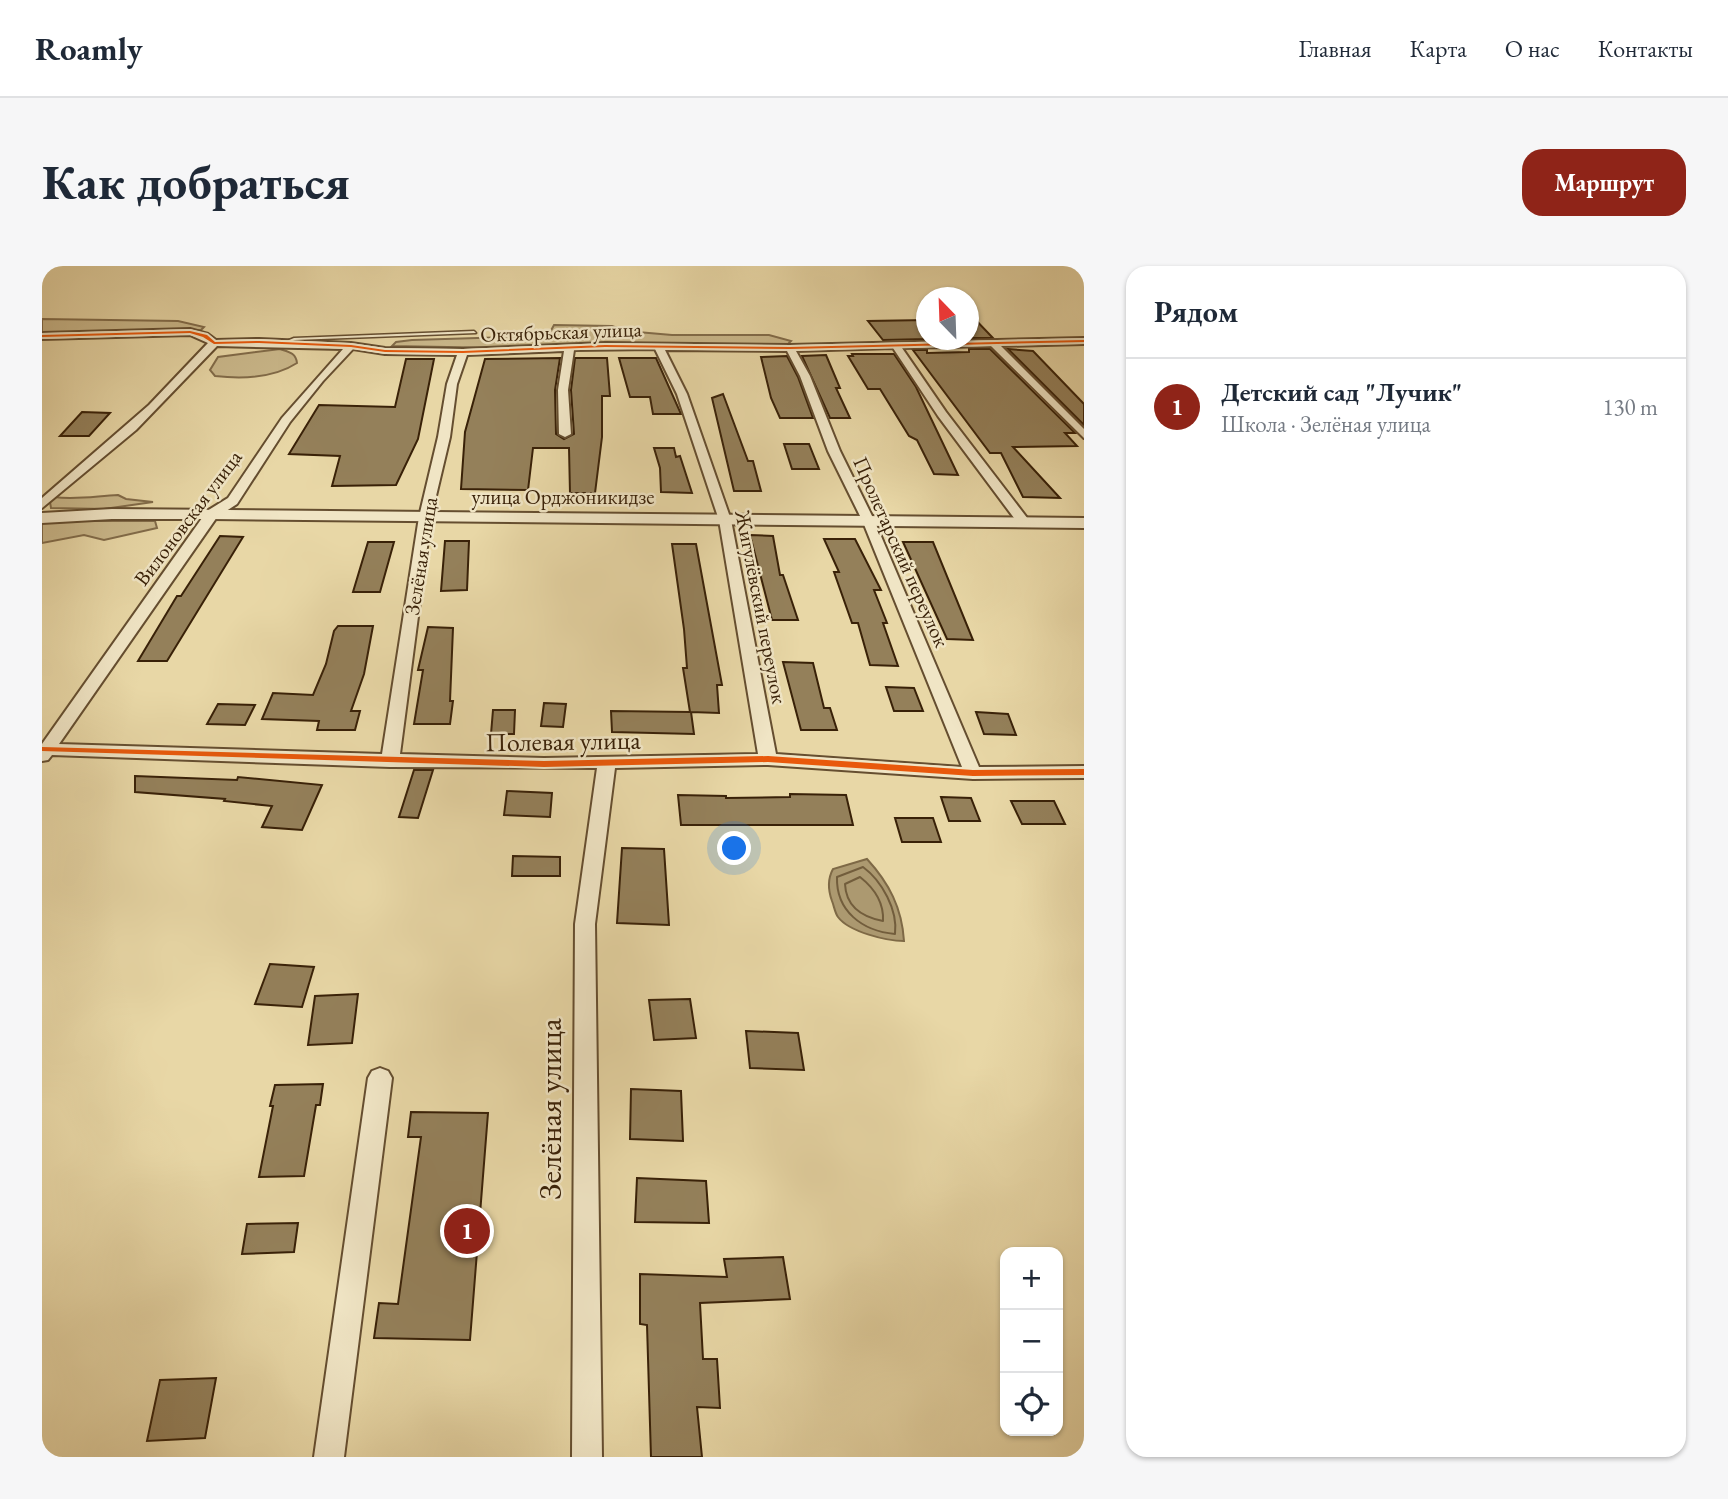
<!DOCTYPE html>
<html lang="ru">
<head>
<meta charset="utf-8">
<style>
	:root { --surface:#fff; --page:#f6f6f7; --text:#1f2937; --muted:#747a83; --line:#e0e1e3; --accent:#8f2418 }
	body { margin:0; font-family:"EB Garamond",serif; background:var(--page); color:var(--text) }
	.controls { position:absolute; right:21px; bottom:21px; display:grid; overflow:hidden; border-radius:14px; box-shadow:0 2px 5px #0004 }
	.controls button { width:63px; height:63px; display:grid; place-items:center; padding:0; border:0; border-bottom:2px solid var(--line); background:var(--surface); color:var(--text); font:35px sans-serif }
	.compass { position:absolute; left:874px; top:21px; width:63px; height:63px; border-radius:50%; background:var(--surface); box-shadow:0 2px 5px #0004; rotate:337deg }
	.you { position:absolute; left:693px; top:583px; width:24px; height:24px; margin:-18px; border:5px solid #fff; border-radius:50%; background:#1a73e8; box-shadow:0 0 0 10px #1a73e833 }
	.badge { display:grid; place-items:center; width:46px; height:46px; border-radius:50%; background:var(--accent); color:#fff; font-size:23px; font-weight:700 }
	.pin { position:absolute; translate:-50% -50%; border:4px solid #fff; box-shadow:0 2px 7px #0006 }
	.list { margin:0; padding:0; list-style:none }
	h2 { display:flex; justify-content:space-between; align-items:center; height:91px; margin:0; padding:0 28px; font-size:30px }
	h2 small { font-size:23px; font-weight:400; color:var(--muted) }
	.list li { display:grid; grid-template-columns:46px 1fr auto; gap:21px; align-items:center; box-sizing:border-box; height:98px; padding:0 28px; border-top:2px solid var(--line) }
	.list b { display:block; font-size:26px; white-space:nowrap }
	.list p { margin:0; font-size:23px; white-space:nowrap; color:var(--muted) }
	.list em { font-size:23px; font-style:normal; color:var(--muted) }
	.icon { flex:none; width:38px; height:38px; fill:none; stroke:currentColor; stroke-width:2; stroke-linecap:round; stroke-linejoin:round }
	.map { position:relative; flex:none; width:1042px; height:1191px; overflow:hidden; border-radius:21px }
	header { display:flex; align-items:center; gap:42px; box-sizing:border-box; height:98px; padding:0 35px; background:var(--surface); border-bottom:2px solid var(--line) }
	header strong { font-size:33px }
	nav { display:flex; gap:38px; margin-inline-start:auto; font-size:24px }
	.intro { display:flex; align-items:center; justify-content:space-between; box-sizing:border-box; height:168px; padding:0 42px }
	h1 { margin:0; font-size:49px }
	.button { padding:18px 32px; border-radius:21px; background:var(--accent); color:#fff; font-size:24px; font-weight:700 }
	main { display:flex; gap:42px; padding:0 42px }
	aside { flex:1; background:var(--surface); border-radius:21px; box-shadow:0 2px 5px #0004 }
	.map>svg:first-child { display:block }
	.green { fill:#cab88b; stroke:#826c4a; stroke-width:2 }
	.water { fill:#ac9970; stroke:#7e6946; stroke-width:2 }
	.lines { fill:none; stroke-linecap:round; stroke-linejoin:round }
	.shore { stroke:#725d3c; stroke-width:2 }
	.building { fill:#94805a; stroke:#392108; stroke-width:2 }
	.service-casing { stroke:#654e30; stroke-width:3 }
	.minor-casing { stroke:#654e30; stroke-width:4 }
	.tertiary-casing { stroke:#654e30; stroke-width:4 }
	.service { fill:#f0e5c5; fill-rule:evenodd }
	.minor { fill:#f0e5c5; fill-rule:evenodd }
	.tertiary { fill:#f0e5c5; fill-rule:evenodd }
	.cycleway-casing { stroke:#f0e5c5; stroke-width:4 }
	.cycleway { fill:#e8590c; fill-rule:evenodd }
	.labels { text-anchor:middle; stroke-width:5; stroke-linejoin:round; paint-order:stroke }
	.far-street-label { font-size:21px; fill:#392108; stroke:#f0e5c5 }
	.street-label { font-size:26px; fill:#392108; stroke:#f0e5c5 }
	.near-street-label { font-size:32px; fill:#392108; stroke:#f0e5c5 }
</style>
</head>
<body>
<header>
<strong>Roamly</strong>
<nav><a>Главная</a><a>Карта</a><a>О нас</a><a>Контакты</a></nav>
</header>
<div class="intro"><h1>Как добраться</h1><a class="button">Маршрут</a></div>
<main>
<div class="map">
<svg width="1042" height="1191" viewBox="0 0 1042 1191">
	<rect width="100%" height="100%" fill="#e8d7a6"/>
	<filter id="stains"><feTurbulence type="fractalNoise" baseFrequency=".00286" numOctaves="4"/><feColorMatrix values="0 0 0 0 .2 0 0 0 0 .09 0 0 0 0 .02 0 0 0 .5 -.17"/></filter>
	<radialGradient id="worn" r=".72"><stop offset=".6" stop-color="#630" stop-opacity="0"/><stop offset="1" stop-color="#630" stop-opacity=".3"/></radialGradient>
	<path class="green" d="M 0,53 L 136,55 L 162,61 L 159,64 L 0,67 Z
		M 512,59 L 570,60 L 584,65 L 630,69 L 727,69 L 749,75 L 745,79 L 461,82 L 350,80 L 354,76 L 370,74 L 506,70 Z
		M 238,83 C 247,86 254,87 255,97 C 232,112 200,113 173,110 L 168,104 L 176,91 Z
		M 76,229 L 84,233 L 111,236 L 62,243 L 9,242 L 8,236 L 12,231 C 34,234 54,230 76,229 Z
		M 30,255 L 113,255 L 115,262 L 62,274 L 42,269 L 0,277 L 0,257 Z"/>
	<path class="water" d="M 825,593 C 847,617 860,642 862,675 C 845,675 807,666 796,651 C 793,647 792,640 790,635 C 786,624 785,614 791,603 Z"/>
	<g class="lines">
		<path class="shore" d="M 821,601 C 840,615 856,644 853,668 C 820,665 794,645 795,611 Z
			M 818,611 C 832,622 842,637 841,655 C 820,651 804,641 803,618 Z"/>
	</g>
	<path class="building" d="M 927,47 L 951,72 L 927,72 Z
		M 885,54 L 885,73 L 841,74 L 826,55 Z
		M 927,83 L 948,83 L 1033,167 L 1023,167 L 1035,180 L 971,181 L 1018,232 L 981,231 L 959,187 L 948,187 L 871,84 L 885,84 L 885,87 L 927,86 Z
		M 966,83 L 991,85 L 1042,138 L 1042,159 Z
		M 810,88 L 852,88 L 874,121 L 916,209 L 892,208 L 875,174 L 867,170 L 838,123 L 826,123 L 806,90 L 811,90 Z
		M 784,89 L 798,122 L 794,122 L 808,152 L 788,152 L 760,90 Z
		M 745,90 L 756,111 L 771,152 L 738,152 L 729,132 L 719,91 Z
		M 518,92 L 513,124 L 514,168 L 522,173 L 532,168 L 529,124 L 533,92 L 565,92 L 568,130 L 560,130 L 560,171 L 553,227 L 528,227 L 527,182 L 491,182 L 486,224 L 419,223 L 423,166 L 443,93 Z
		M 577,92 L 614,92 L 639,148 L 611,148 L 608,131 L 588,131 Z
		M 364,93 L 392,93 L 376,173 L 354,219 L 290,220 L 298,190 L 247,188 L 277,139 L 353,141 Z
		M 681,128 L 706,195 L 711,195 L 719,225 L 692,225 L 670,132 Z
		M 40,146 L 68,147 L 47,170 L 18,170 Z
		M 742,178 L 767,178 L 777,203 L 750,203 Z
		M 612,182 L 632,182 L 634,191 L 638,190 L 650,227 L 619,226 L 618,202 Z
		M 708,269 L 731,270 L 738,309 L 741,309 L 756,354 L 730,354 Z
		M 178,270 L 201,271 L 125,395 L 96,395 L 135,330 L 139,330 Z
		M 782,273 L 813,273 L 839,324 L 832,324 L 845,357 L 841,357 L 856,400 L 828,399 L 816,357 L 810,357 L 792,306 L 797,306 Z
		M 403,275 L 427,275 L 425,324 L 399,325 Z
		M 326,276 L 352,276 L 338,326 L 311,326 Z
		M 861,276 L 891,276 L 931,374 L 905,373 Z
		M 630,278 L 654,278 L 680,419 L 675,419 L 677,447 L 649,446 L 652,468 L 570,466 L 569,445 L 648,446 L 641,402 L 645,402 L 642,363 Z
		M 296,360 L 331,360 L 322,408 L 309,445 L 318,445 L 313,464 L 275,464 L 277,455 L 220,453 L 231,427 L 271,429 L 284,398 L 292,365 Z
		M 386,361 L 411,362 L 408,435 L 411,435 L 408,458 L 372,458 L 381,404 L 376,404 Z
		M 741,396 L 771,397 L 782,442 L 788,442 L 795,464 L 759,464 Z
		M 844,421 L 872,422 L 881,445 L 852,445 Z
		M 502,437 L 524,438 L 521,461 L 499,460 Z
		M 176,438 L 213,439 L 203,459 L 165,458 Z
		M 451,444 L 473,444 L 472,468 L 449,468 Z
		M 934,446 L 966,448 L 974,469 L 942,468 Z
		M 372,504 L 391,504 L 376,552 L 357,551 Z
		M 93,510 L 195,514 L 196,511 L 280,519 L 260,564 L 220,561 L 230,540 L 182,535 L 183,533 L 93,526 Z
		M 465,525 L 510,527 L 508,551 L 462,549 Z
		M 748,528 L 804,529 L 811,559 L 639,559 L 636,529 L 684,530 L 684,532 L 748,531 Z
		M 899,531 L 929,532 L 938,555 L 907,555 Z
		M 969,535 L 1012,535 L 1023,558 L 980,558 Z
		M 853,552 L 891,552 L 899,576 L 860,576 Z
		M 580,582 L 622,583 L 627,659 L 575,657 Z
		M 471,590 L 518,591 L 518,610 L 470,610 Z
		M 228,698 L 272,701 L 260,741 L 213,738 Z
		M 316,728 L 310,777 L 266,779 L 273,730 Z
		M 648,733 L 654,772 L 612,774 L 607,734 Z
		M 704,765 L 756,767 L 762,804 L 708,802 Z
		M 281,818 L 278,839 L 274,839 L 262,910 L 217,911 L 231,840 L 228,840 L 233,819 Z
		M 589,823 L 639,825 L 641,875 L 588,873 Z
		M 369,846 L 446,847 L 428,1074 L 332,1072 L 337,1037 L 356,1038 L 379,871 L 366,871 Z
		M 595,912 L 664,915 L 667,957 L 593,956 Z
		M 256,957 L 252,986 L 200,988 L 205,958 Z
		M 741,991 L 748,1033 L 658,1037 L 661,1093 L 675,1093 L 678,1142 L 655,1141 L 660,1191 L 609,1191 L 605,1059 L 598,1058 L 598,1008 L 685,1011 L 682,993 Z
		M 174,1112 L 163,1172 L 105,1175 L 118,1114 Z"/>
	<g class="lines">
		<defs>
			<path id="service" d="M 432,65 L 434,67 L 253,74 L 242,78 L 240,77 L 252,72 Z"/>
			<path id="minor" d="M 148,63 L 166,68 L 174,74 L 217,73 L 309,77 L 343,82 L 421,83 L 563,77 L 748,79 L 1042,72 L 1042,78 L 959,80 L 1042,163 L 1042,172 L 949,80 L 860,82 L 904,146 L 989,257 L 983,261 L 978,260 L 896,150 L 851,82 L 754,85 L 768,110 L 798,185 L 833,256 L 937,501 L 1042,500 L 1042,512 L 931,513 L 726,499 L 573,502 L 553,658 L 560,1191 L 530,1191 L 533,658 L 555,502 L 348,501 L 10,489 L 6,494 L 0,495 L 0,478 L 165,245 L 186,232 L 240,152 L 301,83 L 175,80 L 94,164 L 0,242 L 0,232 L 107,139 L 166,77 L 148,69 L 0,73 L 0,67 ZM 311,83 L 343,88 L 415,89 L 405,118 L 396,171 L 377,251 L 340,488 L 17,478 L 175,251 L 195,238 L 248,156 L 281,115 ZM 613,83 L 635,128 L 677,254 L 716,488 L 502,492 L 358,488 L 389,251 L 408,171 L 415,118 L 425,89 L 522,85 L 516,124 L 517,168 L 523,171 L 529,168 L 526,124 L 532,84 ZM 623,84 L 745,85 L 758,110 L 786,185 L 821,256 L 920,501 L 734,488 L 689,254 L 645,128 Z
				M 338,802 L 346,805 L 350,812 L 302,1191 L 272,1191 L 326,812 L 330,805 Z"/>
			<path id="tertiary" d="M 70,243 L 1042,252 L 1042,262 L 170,253 L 70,253 L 0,257 L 0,247 Z"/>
		</defs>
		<use href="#service" class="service-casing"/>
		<use href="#minor" class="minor-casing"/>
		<use href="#tertiary" class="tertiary-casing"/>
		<use href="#service" class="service"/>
		<use href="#minor" class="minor"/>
		<use href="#tertiary" class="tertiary"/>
		<defs>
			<path id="cycleway" d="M 148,65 L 165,69 L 173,76 L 217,75 L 309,79 L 343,84 L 421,85 L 563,79 L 748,81 L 1042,74 L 1042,76 L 748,83 L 563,81 L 421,87 L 343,86 L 309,81 L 217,77 L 172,78 L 161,71 L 148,67 L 0,71 L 0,69 Z
				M 0,481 L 502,495 L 726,490 L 931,504 L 1042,503 L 1042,509 L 931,510 L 726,496 L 502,501 L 0,485 Z"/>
		</defs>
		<use href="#cycleway" class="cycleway-casing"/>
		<use href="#cycleway" class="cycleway"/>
	</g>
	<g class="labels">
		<g class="far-street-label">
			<text transform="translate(519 66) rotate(-2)" y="7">Октябрьская улица</text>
			<text x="521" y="238">улица Орджоникидзе</text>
			<text transform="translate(146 252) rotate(-53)" y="7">Вилоновская улица</text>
			<text transform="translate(859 286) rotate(66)" y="7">Пролетарский переулок</text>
			<text transform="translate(379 290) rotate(-81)" y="7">Зелёная улица</text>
			<text transform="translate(719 341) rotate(79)" y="7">Жигулёвский переулок</text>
		</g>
		<g class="street-label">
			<text transform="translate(521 475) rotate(-1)" y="9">Полевая улица</text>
		</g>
		<g class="near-street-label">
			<text transform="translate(508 843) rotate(-90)" y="11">Зелёная улица</text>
		</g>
	</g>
	<rect width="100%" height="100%" filter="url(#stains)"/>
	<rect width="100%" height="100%" fill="url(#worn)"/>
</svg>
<div class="controls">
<button>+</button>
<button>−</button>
<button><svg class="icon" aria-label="locate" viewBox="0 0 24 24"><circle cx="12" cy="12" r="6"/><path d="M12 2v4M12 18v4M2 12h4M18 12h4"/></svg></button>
</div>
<svg class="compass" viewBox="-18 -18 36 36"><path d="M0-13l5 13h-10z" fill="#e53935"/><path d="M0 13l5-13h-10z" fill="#747a83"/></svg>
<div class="you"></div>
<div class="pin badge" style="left:425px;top:965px">1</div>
</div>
<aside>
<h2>Рядом<small></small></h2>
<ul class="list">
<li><span class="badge">1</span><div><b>Детский сад &quot;Лучик&quot;</b><p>Школа · Зелёная улица</p></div><em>130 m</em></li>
</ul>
</aside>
</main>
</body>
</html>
